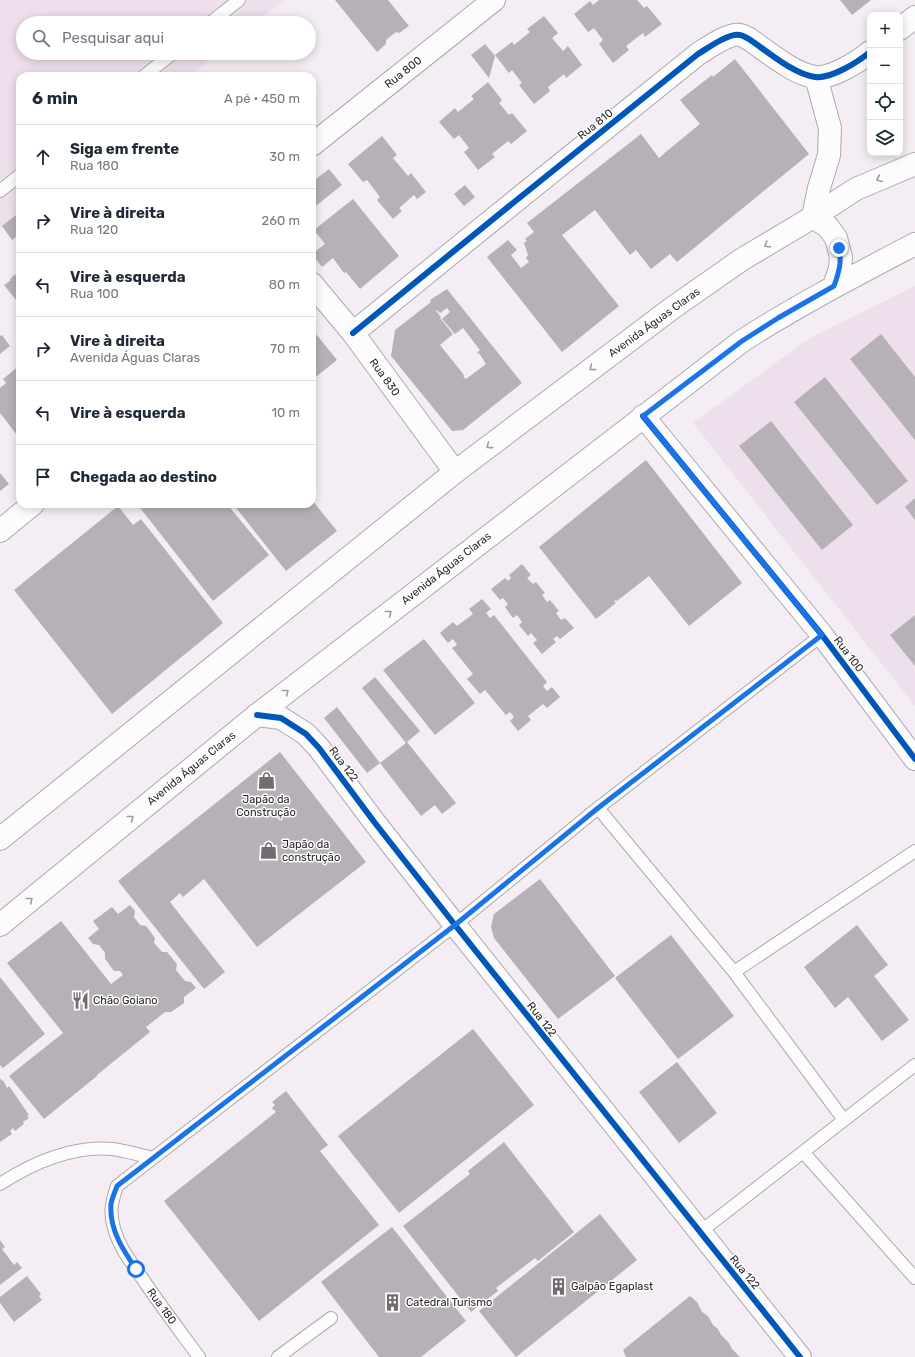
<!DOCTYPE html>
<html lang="pt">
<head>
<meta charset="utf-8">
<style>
	:root { --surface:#fff; --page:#f2f2f3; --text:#1f2937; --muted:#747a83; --line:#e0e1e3 }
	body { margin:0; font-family:Rubik,sans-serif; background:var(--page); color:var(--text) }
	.controls { position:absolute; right:12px; top:12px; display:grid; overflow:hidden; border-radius:8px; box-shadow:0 2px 10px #0003 }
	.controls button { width:36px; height:36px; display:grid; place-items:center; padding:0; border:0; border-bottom:1px solid var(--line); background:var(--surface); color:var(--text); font:20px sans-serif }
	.stop { position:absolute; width:12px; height:12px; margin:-9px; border:3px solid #1a73e8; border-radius:50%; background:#fff }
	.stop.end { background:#1a73e8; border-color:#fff; box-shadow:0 1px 4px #0008 }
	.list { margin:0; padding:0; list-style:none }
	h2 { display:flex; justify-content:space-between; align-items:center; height:52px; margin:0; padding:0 16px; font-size:17px }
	h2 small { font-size:13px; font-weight:400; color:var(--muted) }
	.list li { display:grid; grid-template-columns:26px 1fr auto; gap:12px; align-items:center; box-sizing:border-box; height:64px; padding:0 16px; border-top:1px solid var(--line) }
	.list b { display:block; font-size:15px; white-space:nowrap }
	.list p { margin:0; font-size:13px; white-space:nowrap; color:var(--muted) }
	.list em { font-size:13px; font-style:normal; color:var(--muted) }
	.icon { flex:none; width:22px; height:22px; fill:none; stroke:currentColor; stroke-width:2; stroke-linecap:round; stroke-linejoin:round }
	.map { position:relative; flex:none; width:915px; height:1357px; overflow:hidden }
	.search { position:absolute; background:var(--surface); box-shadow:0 2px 10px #0003; left:16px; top:16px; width:300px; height:44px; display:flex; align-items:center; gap:10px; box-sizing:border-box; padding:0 14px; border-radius:22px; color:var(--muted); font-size:15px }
	.panel { position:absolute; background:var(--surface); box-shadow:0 2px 10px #0003; left:16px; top:72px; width:300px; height:436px; border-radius:12px }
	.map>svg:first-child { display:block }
	.built { fill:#eddfeb }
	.building { fill:#b6b1b6; fill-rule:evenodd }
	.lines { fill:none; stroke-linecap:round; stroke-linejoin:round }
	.service-casing { stroke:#aea9ae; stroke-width:14 }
	.minor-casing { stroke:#aea9ae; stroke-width:24 }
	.tertiary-casing { stroke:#aea9ae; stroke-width:24 }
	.secondary-casing { stroke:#aea9ae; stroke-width:24 }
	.service { stroke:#fdfcfd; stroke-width:12 }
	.minor { stroke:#fdfcfd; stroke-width:22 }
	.tertiary { stroke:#fdfcfd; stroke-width:22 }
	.secondary { stroke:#fdfcfd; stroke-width:22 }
	.cycleway-casing { stroke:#fff; stroke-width:8 }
	.cycleway { stroke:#0057b8; stroke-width:6 }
	.oneway { stroke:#9f9c9e }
	.route { stroke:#1a73e8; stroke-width:5 }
	.labels { text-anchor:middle; stroke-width:3; stroke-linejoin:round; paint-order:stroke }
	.street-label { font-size:11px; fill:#2c272b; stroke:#fff }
	.poi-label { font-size:11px; fill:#2c272b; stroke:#fff; text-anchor:start }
</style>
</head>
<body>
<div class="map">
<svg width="915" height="1357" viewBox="0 0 915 1357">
	<rect width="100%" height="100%" fill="#f4edf3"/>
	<path class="built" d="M 0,0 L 284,0 L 255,23 L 23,23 L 23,53 L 218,53 L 189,76 L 20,76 L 20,213 L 0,229 Z
		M 915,286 L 915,706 L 693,423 L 810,338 Z"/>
	<path class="building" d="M 335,0 L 388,0 L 409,26 L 399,33 L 396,32 L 386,40 L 386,44 L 377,52 Z
		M 599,0 L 637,0 L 644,8 L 647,6 L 662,24 L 645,37 L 643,33 L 626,46 L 629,50 L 613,63 L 599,44 L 603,40 L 594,28 L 588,32 L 574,14 L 590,1 L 593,5 Z
		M 840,0 L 871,0 L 852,15 Z
		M 544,16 L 558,33 L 552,38 L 563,51 L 568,46 L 582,65 L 566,78 L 564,74 L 548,87 L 550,91 L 534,104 L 519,85 L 522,83 L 512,70 L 509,73 L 495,55 L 512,42 L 514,45 L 530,32 L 527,29 Z
		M 485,44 L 495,56 L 489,78 L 471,55 Z
		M 735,59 L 809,154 L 677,262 L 670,254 L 651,269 L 636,250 L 630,255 L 595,210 L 562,235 L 619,306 L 562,352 L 487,257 L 508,240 L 517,250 L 511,255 L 521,268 L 529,262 L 526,258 L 528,255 L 524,243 L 527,241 L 525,239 L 534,232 L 527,223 L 641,134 L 659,158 L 667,151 L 700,124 L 680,100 L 712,75 L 713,77 Z
		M 488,82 L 502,100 L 499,103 L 509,115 L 512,113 L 527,131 L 511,144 L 508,141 L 492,154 L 495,157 L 478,170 L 464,152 L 469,148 L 459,135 L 454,139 L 439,122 L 455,108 L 458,112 L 474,99 L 471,96 Z
		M 382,136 L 397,155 L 393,158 L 408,176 L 411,173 L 426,192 L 417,199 L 414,195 L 399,208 L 402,211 L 393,219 L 377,200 L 380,197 L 367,180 L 363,182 L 348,164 Z
		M 329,169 L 342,185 L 312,209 L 312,182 Z
		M 465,185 L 475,197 L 464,206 L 454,194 Z
		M 353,199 L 399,256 L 360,289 L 346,272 L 344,273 L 333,258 L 322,267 L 312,254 L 325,244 L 314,230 Z
		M 20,212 L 20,234 L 12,240 L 2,226 Z
		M 20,273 L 20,305 L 4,285 L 11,280 L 10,279 L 15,274 L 16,276 Z
		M 447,289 L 522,383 L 463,430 L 452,431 L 391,356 L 395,330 L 431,302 L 430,300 ZM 447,308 L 450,312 L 442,319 L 455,334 L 463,328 L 479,349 L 480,350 L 477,353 L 478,354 L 479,353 L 486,364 L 466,379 L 463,376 L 464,375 L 440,345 L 453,334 L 440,318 L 441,317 L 436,311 L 437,310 L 440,313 Z
		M 312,329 L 337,360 L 312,380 Z
		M 881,334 L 915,377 L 915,440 L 850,359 Z
		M 2,335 L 10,346 L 0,354 L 0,336 Z
		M 20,365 L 20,439 L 0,413 L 0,388 L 6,383 L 3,379 Z
		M 825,377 L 908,481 L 877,505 L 794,402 Z
		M 771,421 L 853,525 L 822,550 L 739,446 Z
		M 646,460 L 742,583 L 689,626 L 649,576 L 617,601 L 616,600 L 614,601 L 616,603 L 596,619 L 539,547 Z
		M 0,473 L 9,484 L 0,491 Z
		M 915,498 L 915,520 L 905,507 Z
		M 312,500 L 337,531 L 286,571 L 233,504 L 312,504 Z
		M 137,504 L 227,504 L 269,555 L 213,601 Z
		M 118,506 L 133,525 L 141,519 L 223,623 L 112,714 L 14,590 Z
		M 522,564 L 531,575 L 527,578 L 533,584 L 536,582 L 545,593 L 542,595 L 547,602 L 550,600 L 559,611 L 556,613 L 561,620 L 565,618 L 574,628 L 560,639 L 557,636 L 553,639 L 556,642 L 542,654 L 533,643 L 537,640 L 531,633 L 528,636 L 519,625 L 522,622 L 517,615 L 513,618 L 505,607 L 508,604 L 503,598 L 500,600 L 491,589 L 505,578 L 508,581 L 511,578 L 509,575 Z
		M 482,599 L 491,609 L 486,613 L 490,618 L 494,615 L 547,682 L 543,686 L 547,691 L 552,687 L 560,697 L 547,708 L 543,704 L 528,716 L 531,720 L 518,731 L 510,721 L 514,717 L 510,712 L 506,715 L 485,690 L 480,694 L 467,679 L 473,674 L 452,648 L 457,645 L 453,639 L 448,643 L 440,633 L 453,622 L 457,626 L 473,614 L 469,609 Z
		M 915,615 L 915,666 L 890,635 Z
		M 424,639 L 475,703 L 435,735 L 383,670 Z
		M 375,677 L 420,731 L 407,742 L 456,803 L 442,814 L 435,805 L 421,816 L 380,763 L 367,773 L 324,718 L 337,707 L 380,763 L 406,743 L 362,688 Z
		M 280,752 L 366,862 L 257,947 L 204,879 L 183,897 L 180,893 L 170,902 L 225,972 L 204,989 L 118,881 Z
		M 540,879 L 615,976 L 558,1019 L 494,938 L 491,927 L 494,914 Z
		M 130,905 L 135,911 L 134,917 L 140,925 L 146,926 L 155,938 L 154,943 L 162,952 L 167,952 L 177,964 L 176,970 L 185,981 L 191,982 L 196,988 L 184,997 L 184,1003 L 171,1012 L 165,1012 L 146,1027 L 150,1032 L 97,1075 L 97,1076 L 44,1119 L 9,1076 L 63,1033 L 7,963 L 61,921 L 111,984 L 123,975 L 120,971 L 114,971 L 105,959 L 105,953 L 99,945 L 93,944 L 88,938 L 99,929 L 93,921 L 112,907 L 118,914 Z
		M 857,925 L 888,965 L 874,976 L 909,1020 L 882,1041 L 848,997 L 835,1008 L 804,967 Z
		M 671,935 L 734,1016 L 678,1059 L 615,978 Z
		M 0,977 L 45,1034 L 3,1068 L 0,1065 Z
		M 473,1029 L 534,1105 L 399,1213 L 338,1136 Z
		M 677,1062 L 717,1113 L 679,1143 L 639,1092 Z
		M 0,1078 L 2,1081 L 3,1080 L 7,1088 L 9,1086 L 29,1115 L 27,1116 L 29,1118 L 23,1122 L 24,1124 L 15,1131 L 13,1128 L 10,1131 L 12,1134 L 0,1142 Z
		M 286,1091 L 328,1145 L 320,1151 L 379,1225 L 259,1321 L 164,1201 L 276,1112 L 272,1108 L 275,1105 L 272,1102 Z
		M 504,1142 L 574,1232 L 538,1261 L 535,1258 L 496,1288 L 498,1291 L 471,1312 L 403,1226 L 470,1174 L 468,1171 Z
		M 600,1214 L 637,1260 L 516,1357 L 479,1311 Z
		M 392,1227 L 466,1321 L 421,1357 L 379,1357 L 321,1282 Z
		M 0,1240 L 5,1247 L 2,1249 L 14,1265 L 17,1262 L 22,1268 L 0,1285 Z
		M 27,1276 L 41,1294 L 39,1296 L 42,1300 L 14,1322 L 0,1303 L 0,1297 Z
		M 690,1296 L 697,1302 L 702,1312 L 708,1316 L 713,1325 L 718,1329 L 721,1335 L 729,1343 L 732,1349 L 740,1357 L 626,1357 L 623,1350 Z"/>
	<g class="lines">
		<defs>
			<path id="service" d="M 210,23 L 239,0
				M 144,76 L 173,53
				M 0,191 L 20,175
				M 598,808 L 734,972 L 844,1120
				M 734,972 L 915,851
				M 803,1152 L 915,1278
				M 0,1184 C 34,1162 72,1145 113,1149 C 126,1151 140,1155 153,1158
				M 700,1232 L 915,1065
				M 199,1357 C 180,1331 160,1305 142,1278 C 131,1262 119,1247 114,1228 C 109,1212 112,1201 117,1186 L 455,925 L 598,808 L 822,635
				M 278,1357 L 331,1318"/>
			<path id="minor" d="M 900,29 L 915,17
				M 312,145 L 494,0
				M 813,217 L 819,188 L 829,155 L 830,128 L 816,77
				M 312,284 L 353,333 L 455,472
				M 353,333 L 513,203 L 698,54 C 708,48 728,33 740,35 C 743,35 746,38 749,39 C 767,51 793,74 815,77 C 831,79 858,62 870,52
				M 0,531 L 33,504
				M 257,715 L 281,718 L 306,734 L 319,748 L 375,823 L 455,925 L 800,1357"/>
			<path id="tertiary" d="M 643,416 L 822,635 L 915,759"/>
			<path id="secondary" d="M 813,217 L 828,227 L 836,238 L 841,257 L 840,268 L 834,286
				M 0,839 L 455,472 L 671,309 L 741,260 L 813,217 L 856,189 L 915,164
				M 0,925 L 257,715 L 742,341 C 798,305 856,275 915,244"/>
		</defs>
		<use href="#service" class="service-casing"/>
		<use href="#minor" class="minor-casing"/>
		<use href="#tertiary" class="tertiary-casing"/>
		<use href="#secondary" class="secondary-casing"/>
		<use href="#service" class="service"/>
		<use href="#minor" class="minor"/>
		<use href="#tertiary" class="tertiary"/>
		<use href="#secondary" class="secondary"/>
		<defs>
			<path id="cycleway" d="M 353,333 L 513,203 L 698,54 C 708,48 728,33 740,35 C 743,35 746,38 749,39 C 767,51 793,74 815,77 C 831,79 858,62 870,52
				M 643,416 L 822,635 L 915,759
				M 257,715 L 281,718 L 306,734 L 319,748 L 375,823 L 455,925 L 800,1357"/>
		</defs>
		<use href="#cycleway" class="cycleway-casing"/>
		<use href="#cycleway" class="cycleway"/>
	</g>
	<defs><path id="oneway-chevron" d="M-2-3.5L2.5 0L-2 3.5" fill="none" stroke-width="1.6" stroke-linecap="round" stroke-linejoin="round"/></defs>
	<g class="oneway">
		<use href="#oneway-chevron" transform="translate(879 179) rotate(157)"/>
		<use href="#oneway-chevron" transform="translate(767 245) rotate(149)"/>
		<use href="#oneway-chevron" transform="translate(592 368) rotate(143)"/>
		<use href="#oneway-chevron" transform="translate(489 446) rotate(143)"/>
		<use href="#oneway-chevron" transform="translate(389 613) rotate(-38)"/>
		<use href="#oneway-chevron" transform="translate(286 692) rotate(-38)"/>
		<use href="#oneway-chevron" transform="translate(131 818) rotate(-39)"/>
		<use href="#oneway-chevron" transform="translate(30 900) rotate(-39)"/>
	</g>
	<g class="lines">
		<path class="route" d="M 136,1269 C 123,1250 109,1229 111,1204 C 112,1198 115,1192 117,1186 L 455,925 L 598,808 L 822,635 L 643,416 L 742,341 L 778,318 L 834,286 C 839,272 842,262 839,248"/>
	</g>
	<defs>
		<symbol id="shop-bare" viewBox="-9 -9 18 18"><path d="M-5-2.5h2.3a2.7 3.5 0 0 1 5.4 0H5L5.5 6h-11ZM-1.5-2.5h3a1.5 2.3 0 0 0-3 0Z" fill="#726c71" stroke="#fff" stroke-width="2.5" paint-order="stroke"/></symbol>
		<symbol id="restaurant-bare" viewBox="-9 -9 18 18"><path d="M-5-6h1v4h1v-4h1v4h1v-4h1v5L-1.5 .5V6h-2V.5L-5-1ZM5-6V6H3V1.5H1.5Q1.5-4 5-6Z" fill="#726c71" stroke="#fff" stroke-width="2.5" paint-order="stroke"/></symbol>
		<symbol id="building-bare" viewBox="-9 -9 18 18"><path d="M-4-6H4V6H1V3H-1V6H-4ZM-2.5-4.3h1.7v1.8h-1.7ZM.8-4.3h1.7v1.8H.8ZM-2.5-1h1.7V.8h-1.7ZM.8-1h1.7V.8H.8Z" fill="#726c71" stroke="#fff" stroke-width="2.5" paint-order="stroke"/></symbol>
	</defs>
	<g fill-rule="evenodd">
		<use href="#shop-bare" x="254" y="768" width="25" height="25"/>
		<use href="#shop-bare" x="256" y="838" width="25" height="25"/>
		<use href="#restaurant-bare" x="68" y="988" width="25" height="25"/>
		<use href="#building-bare" x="546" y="1274" width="25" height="25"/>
		<use href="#building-bare" x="380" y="1290" width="25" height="25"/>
	</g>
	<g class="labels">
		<g class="street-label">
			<text transform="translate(403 72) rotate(-38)" y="4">Rua 800</text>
			<text transform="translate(595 124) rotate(-39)" y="4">Rua 810</text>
			<text transform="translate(654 322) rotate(-36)" y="4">Avenida Águas Claras</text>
			<text transform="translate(385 377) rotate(54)" y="4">Rua 830</text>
			<text transform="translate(446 568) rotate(-38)" y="4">Avenida Águas Claras</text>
			<text transform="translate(849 654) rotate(53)" y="4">Rua 100</text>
			<text transform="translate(344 764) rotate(53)" y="4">Rua 122</text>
			<text transform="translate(191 768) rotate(-39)" y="4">Avenida Águas Claras</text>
			<text transform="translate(542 1019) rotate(52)" y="4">Rua 122</text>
			<text transform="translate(745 1272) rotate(51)" y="4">Rua 122</text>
			<text transform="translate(162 1306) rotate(54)" y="4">Rua 180</text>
		</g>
		<g class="poi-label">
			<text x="266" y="803" text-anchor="middle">Japão da<tspan x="266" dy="13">Construção</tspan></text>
			<text x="282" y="848">Japão da<tspan x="282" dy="13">construção</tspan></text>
			<text x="93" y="1004">Chão Goiano</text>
			<text x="571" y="1290">Galpão Egaplast</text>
			<text x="406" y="1306">Catedral Turismo</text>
		</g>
	</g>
</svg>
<div class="controls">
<button>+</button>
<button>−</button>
<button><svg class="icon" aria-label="locate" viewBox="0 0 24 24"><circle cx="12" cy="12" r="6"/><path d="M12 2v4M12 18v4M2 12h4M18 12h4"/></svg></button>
<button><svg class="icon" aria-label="layers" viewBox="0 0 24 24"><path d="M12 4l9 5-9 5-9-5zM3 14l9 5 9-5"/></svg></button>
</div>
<div class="stop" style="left:136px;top:1269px"></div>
<div class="stop end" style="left:839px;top:248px"></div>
<div class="search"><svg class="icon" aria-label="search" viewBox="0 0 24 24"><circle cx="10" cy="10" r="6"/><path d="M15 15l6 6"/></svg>Pesquisar aqui</div>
<section class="panel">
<h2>6 min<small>A pé · 450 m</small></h2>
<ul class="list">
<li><svg class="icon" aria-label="ahead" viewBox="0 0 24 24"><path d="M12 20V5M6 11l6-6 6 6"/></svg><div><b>Siga em frente</b><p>Rua 180</p></div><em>30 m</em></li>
<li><svg class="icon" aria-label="right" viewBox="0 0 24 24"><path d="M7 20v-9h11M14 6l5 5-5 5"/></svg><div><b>Vire à direita</b><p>Rua 120</p></div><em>260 m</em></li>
<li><svg class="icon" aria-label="left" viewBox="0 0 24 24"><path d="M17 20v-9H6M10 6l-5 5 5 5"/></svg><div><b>Vire à esquerda</b><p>Rua 100</p></div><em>80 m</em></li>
<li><svg class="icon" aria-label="right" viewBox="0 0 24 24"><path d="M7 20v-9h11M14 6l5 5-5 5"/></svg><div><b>Vire à direita</b><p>Avenida Águas Claras</p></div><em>70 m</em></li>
<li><svg class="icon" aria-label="left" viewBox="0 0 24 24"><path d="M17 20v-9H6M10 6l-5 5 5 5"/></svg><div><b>Vire à esquerda</b></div><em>10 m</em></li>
<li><svg class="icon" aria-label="arrive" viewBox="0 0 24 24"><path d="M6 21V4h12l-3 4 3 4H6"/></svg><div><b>Chegada ao destino</b></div></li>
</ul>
</section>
</div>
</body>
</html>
